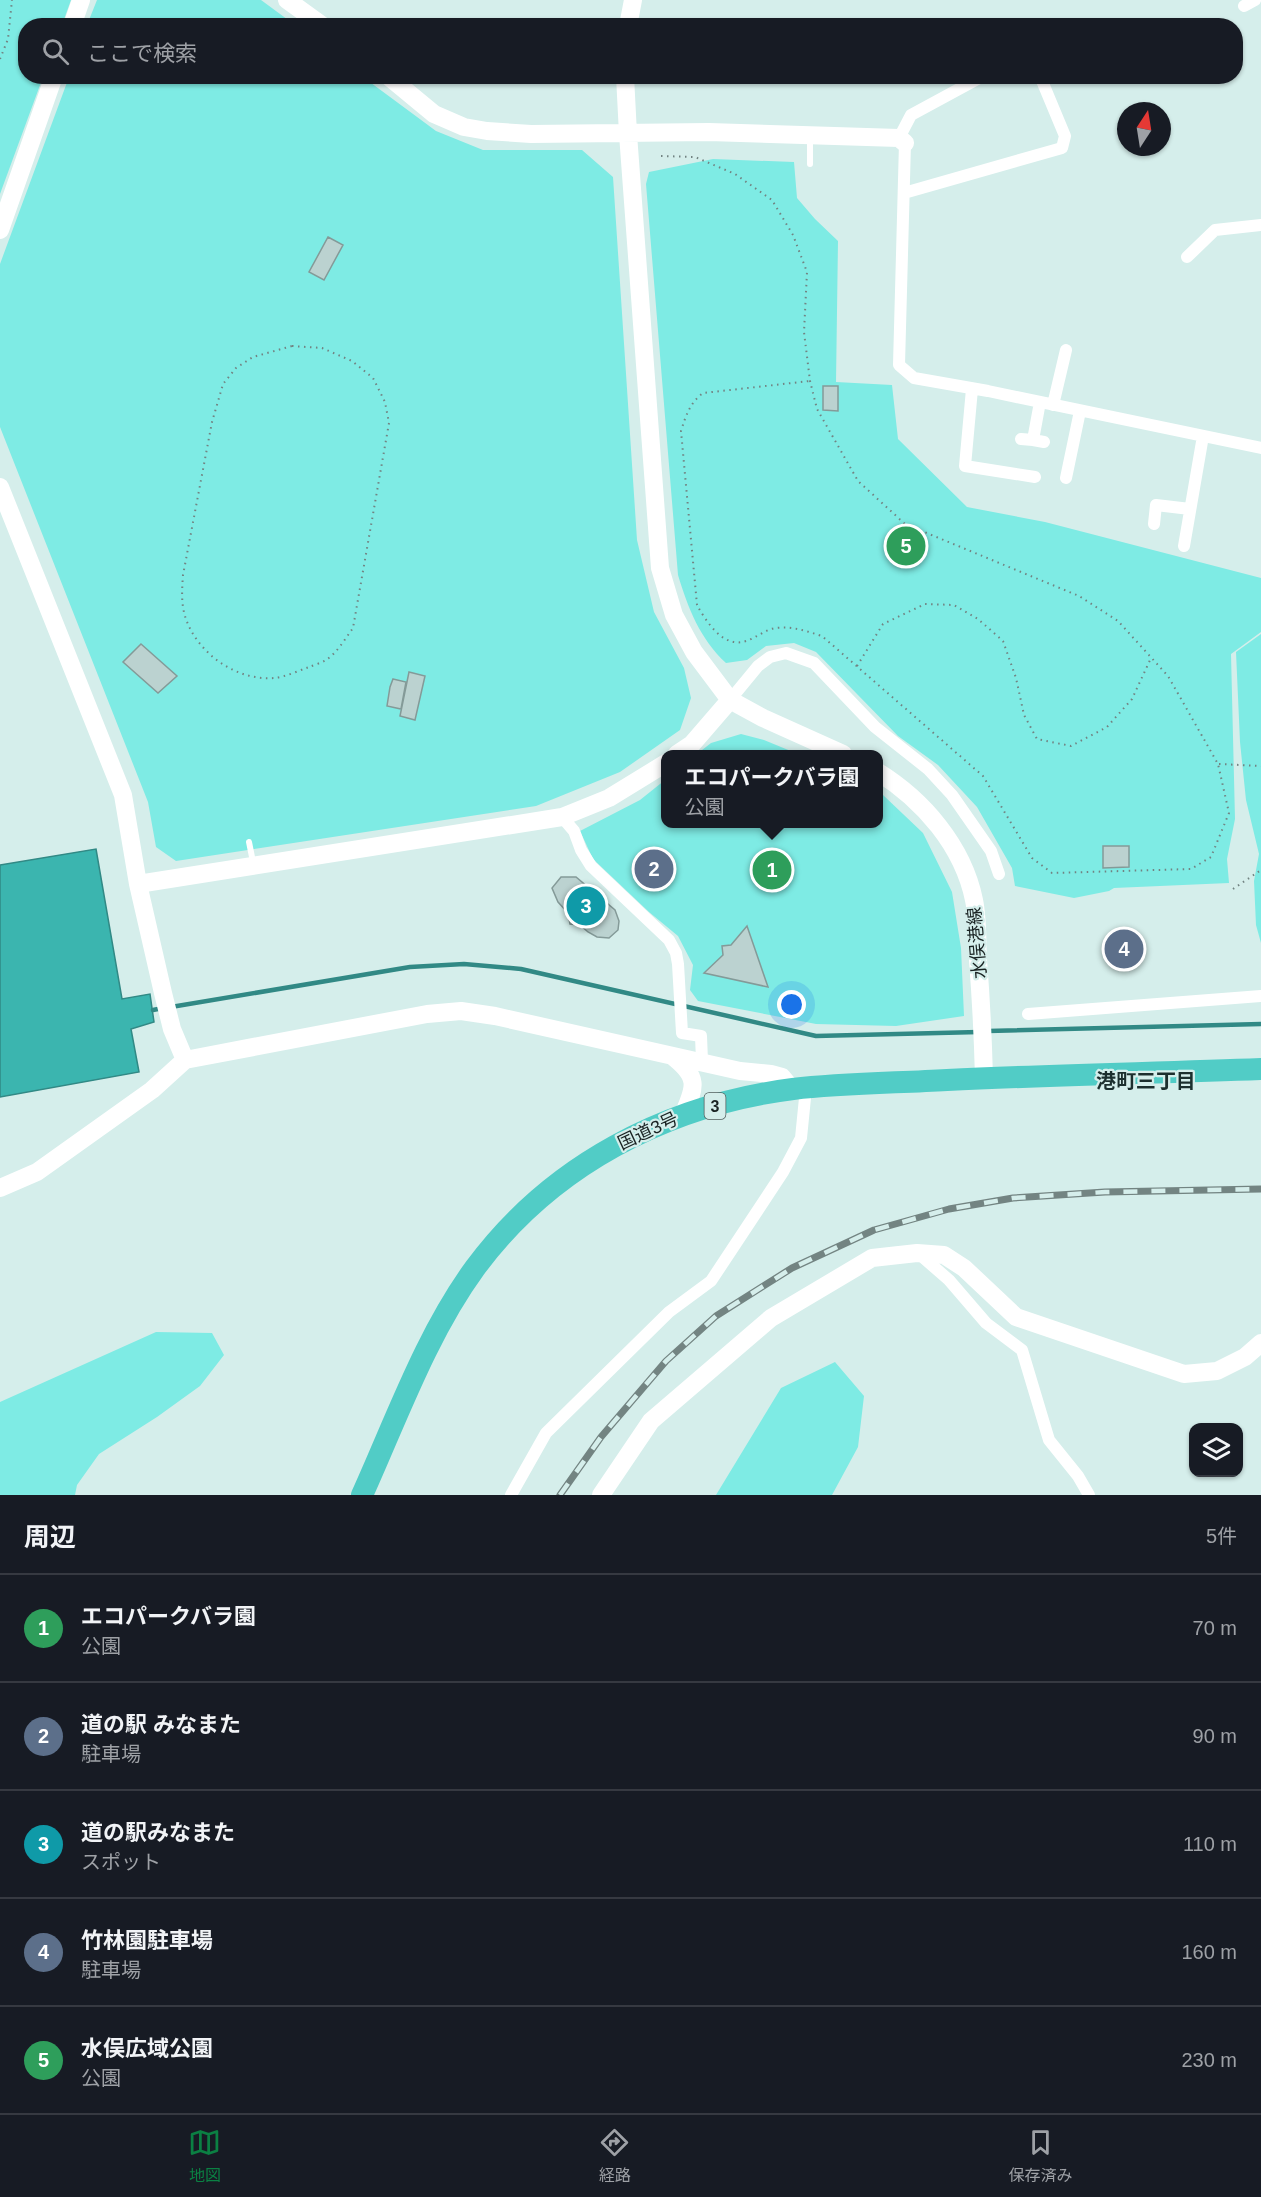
<!DOCTYPE html>
<html lang="ja">
<head>
<meta charset="utf-8">
<style>
	:root { --surface:#171b24; --page:#20242c; --text:#f1f3f6; --muted:#9ea1a6; --line:#363941; --accent:#0b8043 }
	body { margin:0; font-family:Arial,"Noto Sans JP",sans-serif; background:var(--page); color:var(--text) }
	.controls { position:absolute; right:18px; bottom:18px; display:grid; overflow:hidden; border-radius:12px; box-shadow:0 2px 4px #0004 }
	.controls button { width:54px; height:54px; display:grid; place-items:center; padding:0; border:0; border-bottom:2px solid var(--line); background:var(--surface); color:var(--text); font:30px sans-serif }
	.compass { position:absolute; left:1117px; top:102px; width:54px; height:54px; border-radius:50%; background:var(--surface); box-shadow:0 2px 4px #0004; rotate:12deg }
	.you { position:absolute; left:792px; top:1005px; width:21px; height:21px; margin:-15px; border:4px solid #fff; border-radius:50%; background:#1a73e8; box-shadow:0 0 0 9px #1a73e833 }
	.badge { display:grid; place-items:center; width:39px; height:39px; border-radius:50%; background:var(--accent); color:#fff; font-size:20px; font-weight:700 }
	.pin { position:absolute; translate:-50% -50%; border:3px solid #fff; box-shadow:0 2px 6px #0006 }
	.popup { position:absolute; left:661px; top:750px; width:222px; height:78px; box-sizing:border-box; display:grid; place-content:center; border-radius:12px; background:var(--surface); filter:drop-shadow(0 2px 4px #0005); font-size:20px; white-space:nowrap; color:var(--muted) }
	.popup b { font-size:22px; color:var(--text) }
	.popup::after { content:''; position:absolute; left:50%; top:100%; margin-left:-12px; border:12px solid transparent; border-top-color:var(--surface) }
	.list { margin:0; padding:0; list-style:none }
	h2 { display:flex; justify-content:space-between; align-items:center; height:78px; margin:0; padding:0 24px; font-size:26px }
	h2 small { font-size:20px; font-weight:400; color:var(--muted) }
	.list li { display:grid; grid-template-columns:39px 1fr auto; gap:18px; align-items:center; box-sizing:border-box; height:108px; padding:0 24px; border-top:2px solid var(--line) }
	.list b { display:block; font-size:22px; white-space:nowrap }
	.list p { margin:0; font-size:20px; white-space:nowrap; color:var(--muted) }
	.list em { font-size:20px; font-style:normal; color:var(--muted) }
	.icon { flex:none; width:33px; height:33px; fill:none; stroke:currentColor; stroke-width:2; stroke-linecap:round; stroke-linejoin:round }
	.map { position:relative; flex:none; width:1261px; height:1495px; overflow:hidden }
	.search { position:absolute; background:var(--surface); box-shadow:0 2px 4px #0004; left:18px; right:18px; top:18px; height:66px; display:flex; align-items:center; gap:15px; box-sizing:border-box; padding:0 21px; border-radius:24px; color:var(--muted); font-size:22px }
	.sheet { height:618px; background:var(--surface) }
	nav { display:flex; justify-content:space-around; align-items:center; box-sizing:border-box; height:84px; border-top:2px solid var(--line); background:var(--surface); font-size:16px; color:var(--muted) }
	nav a { display:grid; justify-items:center; gap:3px }
	nav .on { color:var(--accent) }
	.map>svg:first-child { display:block }
	.green { fill:#7eebe4 }
	.water { fill:#3bb5af; stroke:#318985; stroke-width:1.5 }
	.lines { fill:none; stroke-linecap:round; stroke-linejoin:round }
	.stream { stroke:#318985; stroke-width:4.5 }
	.building { fill:#bbd2d0; stroke:#849a98; stroke-width:1.5 }
	.path { stroke:#728382; stroke-width:2; stroke-dasharray:1.5 4.5; stroke-linecap:butt }
	.lane { stroke:#fff; stroke-width:6 }
	.street { stroke:#fff; stroke-width:12 }
	.secondary { stroke:#fff; stroke-width:18 }
	.highway { stroke:#51ccc6; stroke-width:22 }
	.rail-casing { stroke:#738482; stroke-width:7 }
	.rail { stroke:#d5eeeb; stroke-width:4.5; stroke-dasharray:14; stroke-linecap:butt }
	.labels { text-anchor:middle; stroke-width:4.5; stroke-linejoin:round; paint-order:stroke }
	.shield { fill:#d5eeeb; stroke:#515f5e; stroke-width:1.5 }
	.shield-label { font-size:16px; font-weight:bold; fill:#192222 }
	.street-label { font-size:18px; fill:#192222; stroke:#d5eeeb }
	.neighbourhood-label { font-size:20px; font-weight:bold; fill:#1c2f2e; stroke:#d5eeeb }
</style>
</head>
<body>
<div class="map">
<svg width="1261" height="1495" viewBox="0 0 1261 1495">
	<rect width="100%" height="100%" fill="#d5eeeb"/>
	<path class="green" d="M 0,0 L 71,0 L 62,25 L 26,26 L 26,76 L 43,77 L 0,194 Z
		M 97,0 L 261,0 L 295,25 L 87,25 Z
		M 69,77 L 363,77 L 436,131 L 483,150 L 582,150 L 613,177 L 637,540 L 654,612 L 684,668 L 691,698 L 680,730 L 620,772 L 536,806 L 176,861 L 156,847 L 148,802 L 0,427 L 0,264 Z
		M 713,159 L 794,162 L 797,198 L 815,219 L 838,241 L 836,382 L 892,385 L 898,439 L 967,507 L 1045,522 L 1261,578 L 1261,632 L 1231,654 L 1235,819 L 1227,859 L 1229,883 L 1114,888 L 1109,891 L 1074,898 L 1015,886 L 1012,868 L 977,807 L 938,765 L 898,736 L 816,652 L 794,643 L 766,646 L 747,660 L 726,663 C 700,639 688,608 678,575 L 646,184 L 649,172 Z
		M 1261,634 L 1261,943 L 1256,925 L 1254,881 L 1259,854 L 1246,800 L 1240,742 L 1236,652 Z
		M 741,734 L 764,740 L 798,754 L 697,754 L 711,743 Z
		M 665,780 L 666,824 L 878,824 L 879,793 L 883,795 L 923,833 L 952,892 L 961,948 L 964,1016 L 896,1026 L 816,1024 L 698,1001 L 690,990 L 693,965 L 678,936 L 649,912 L 593,859 L 580,831 L 640,800 Z
		M 156,1332 L 212,1333 L 224,1355 L 200,1386 L 157,1417 L 99,1454 L 77,1485 L 75,1495 L 0,1495 L 0,1402 Z
		M 835,1362 L 864,1396 L 858,1447 L 832,1495 L 716,1495 L 781,1388 Z"/>
	<path class="water" d="M 96,849 L 122,999 L 150,994 L 154,1022 L 131,1029 L 139,1072 L 0,1097 L 0,865 Z"/>
	<g class="lines">
		<path class="stream" d="M 171,1007 L 410,967 L 464,964 L 521,969 L 816,1036 L 979,1032
			M 153,1010 L 163,1008
			M 988,1031 L 1261,1024"/>
	</g>
	<path class="building" d="M 328,237 L 343,245 L 324,280 L 309,272 Z
		M 823,386 L 838,386 L 838,411 L 823,410 Z
		M 141,644 L 177,676 L 158,693 L 123,662 Z
		M 409,672 L 425,676 L 415,720 L 400,716 Z
		M 393,679 L 406,682 L 401,709 L 387,706 L 390,687 Z
		M 1103,846 L 1129,846 L 1129,867 L 1103,868 Z
		M 561,877 L 576,877 L 615,910 L 619,921 L 618,930 L 609,938 L 597,937 L 588,932 L 580,925 L 570,924 L 568,913 L 558,902 L 552,888 Z
		M 747,926 L 768,987 L 704,973 L 723,955 L 722,946 L 731,945 Z"/>
	<g class="lines">
		<path class="path" d="M 0,59 L 8,39 L 12,0
			M 661,156 L 695,157 L 735,174 L 772,200 L 793,235 L 807,272 L 804,332 L 810,381 L 817,409 L 858,481 L 905,524 L 1079,596 L 1118,621 L 1168,676 L 1218,764 L 1229,813 L 1211,857 L 1191,869 L 1052,873 L 1032,858 L 983,776 L 822,636 C 806,631 793,626 776,628 C 766,629 756,638 746,641 C 723,649 706,621 697,605 L 681,431 C 686,415 690,403 703,393 L 810,381
			M 292,346 L 322,348 L 352,361 L 373,378 L 385,402 L 389,423 L 353,628 C 345,639 337,653 326,660 C 321,663 314,665 309,667 C 298,671 285,677 274,678 C 235,681 196,652 185,616 C 181,603 182,589 183,575 L 212,422 L 223,384 L 236,368 L 253,357 Z
			M 857,666 L 883,624 L 925,604 L 954,605 L 978,619 L 1003,641 L 1016,678 L 1024,715 L 1037,739 L 1071,746 L 1107,727 L 1132,699 L 1151,658
			M 1219,764 L 1261,766
			M 1233,889 L 1261,870"/>
		<path class="lane" d="M 810,164 L 810,138
			M 249,842 L 253,862"/>
		<path class="street" d="M 1244,6 L 1255,0
			M 899,138 L 911,115 L 983,76
			M 905,143 L 899,365 L 914,378 L 988,391 L 1261,448
			M 904,193 L 1062,148 L 1065,136 L 1040,76
			M 1187,257 L 1215,230 L 1261,225
			M 972,389 L 965,466 L 1035,477
			M 1040,402 L 1033,440 L 1044,442
			M 1053,405 L 1066,350
			M 1021,439 L 1033,440
			M 1066,478 L 1080,411
			M 1154,524 L 1156,505 L 1190,509
			M 1184,546 L 1203,436
			M 730,700 L 758,666 L 770,657 L 786,653 L 814,663 L 875,727 L 928,769 L 952,795 L 991,851 L 999,874
			M 562,817 L 574,831 L 581,850 L 591,866 L 669,940 L 676,953 L 678,964 L 682,1033 L 701,1036 L 702,1061
			M 1028,1014 L 1261,996
			M 918,1253 L 949,1280 L 986,1323 L 1022,1350 L 1049,1440 L 1078,1476 L 1089,1495
			M 511,1495 L 546,1433 L 669,1312 L 711,1281 L 783,1172 L 801,1138 L 806,1088"/>
		<path class="secondary" d="M 287,0 L 323,26
			M 72,26 L 81,0
			M 628,26 L 633,0
			M 388,76 L 434,114 L 464,127 L 487,131 L 531,134 L 709,132 L 899,138 L 905,143
			M 625,76 L 628,134 L 660,568 L 674,615 L 694,652 L 730,700 L 763,718 L 843,754
			M 0,230 L 54,76
			M 0,487 L 123,795 L 138,884 L 163,993 L 172,1029 L 185,1060
			M 677,754 L 692,744 L 730,700
			M 878,772 C 923,800 963,846 974,900 C 978,919 977,940 978,960 C 981,999 983,1039 984,1078
			M 138,884 L 562,817 L 609,798 L 666,763
			M 672,1056 C 699,1077 696,1086 683,1115
			M 0,1188 L 37,1172 L 152,1090 L 185,1060 L 427,1014 L 461,1011 L 495,1016 L 740,1071 L 771,1074 L 782,1077 L 792,1089
			M 601,1495 L 651,1421 L 771,1318 L 872,1258 L 917,1253 L 944,1255 L 964,1268 L 1016,1317 L 1184,1374 L 1217,1371 L 1245,1357 L 1261,1343"/>
		<path class="highway" d="M 362,1495 C 396,1420 426,1335 475,1268 C 551,1165 667,1105 793,1089 C 843,1083 896,1083 947,1080 C 1051,1075 1156,1073 1261,1069"/>
		<defs>
			<path id="rail" d="M 560,1495 L 601,1437 L 666,1361 L 716,1316 L 792,1268 L 874,1230 L 949,1209 L 1013,1198 L 1105,1192 L 1261,1189"/>
		</defs>
		<use href="#rail" class="rail-casing"/>
		<use href="#rail" class="rail"/>
	</g>
	<g class="labels">
		<rect class="shield" x="704.5" y="1093" width="21" height="26" rx="4.5"/>
		<g class="shield-label">
			<text x="715" y="1112">3</text>
		</g>
		<g class="street-label">
			<text transform="translate(977 943) rotate(-95)" y="6">水俣港線</text>
			<text transform="translate(648 1131) rotate(-25)" y="6">国道3号</text>
		</g>
		<g class="neighbourhood-label">
			<text x="1146" y="1088">港町三丁目</text>
		</g>
	</g>
</svg>
<div class="controls">
<button><svg class="icon" aria-label="layers" viewBox="0 0 24 24"><path d="M12 4l9 5-9 5-9-5zM3 14l9 5 9-5"/></svg></button>
</div>
<svg class="compass" viewBox="-18 -18 36 36"><path d="M0-13l5 13h-10z" fill="#e53935"/><path d="M0 13l5-13h-10z" fill="#9ea1a6"/></svg>
<div class="you"></div>
<div class="pin badge" style="left:772px;top:870px;background:#2e9e5b">1</div>
<div class="popup"><b>エコパークバラ園</b>公園</div>
<div class="pin badge" style="left:654px;top:869px;background:#5c6f8a">2</div>
<div class="pin badge" style="left:586px;top:906px;background:#0f9aa8">3</div>
<div class="pin badge" style="left:1124px;top:949px;background:#5c6f8a">4</div>
<div class="pin badge" style="left:906px;top:546px;background:#2e9e5b">5</div>
<div class="search"><svg class="icon" aria-label="search" viewBox="0 0 24 24"><circle cx="10" cy="10" r="6"/><path d="M15 15l6 6"/></svg>ここで検索</div>
</div>
<section class="sheet">
<h2>周辺<small>5件</small></h2>
<ul class="list">
<li><span class="badge" style="background:#2e9e5b">1</span><div><b>エコパークバラ園</b><p>公園</p></div><em>70 m</em></li>
<li><span class="badge" style="background:#5c6f8a">2</span><div><b>道の駅 みなまた</b><p>駐車場</p></div><em>90 m</em></li>
<li><span class="badge" style="background:#0f9aa8">3</span><div><b>道の駅みなまた</b><p>スポット</p></div><em>110 m</em></li>
<li><span class="badge" style="background:#5c6f8a">4</span><div><b>竹林園駐車場</b><p>駐車場</p></div><em>160 m</em></li>
<li><span class="badge" style="background:#2e9e5b">5</span><div><b>水俣広域公園</b><p>公園</p></div><em>230 m</em></li>
</ul>
</section>
<nav>
<a class="on"><svg class="icon" aria-label="map" viewBox="0 0 24 24"><path d="M3 6l6-2 6 2 6-2v14l-6 2-6-2-6 2zM9 4v14M15 6v14"/></svg>地図</a>
<a><svg class="icon" aria-label="directions" viewBox="0 0 24 24"><path d="M12 3l9 9-9 9-9-9zM9 14v-3h6M13 9l2 2-2 2"/></svg>経路</a>
<a><svg class="icon" aria-label="saved" viewBox="0 0 24 24"><path d="M7 4h10v16l-5-4-5 4z"/></svg>保存済み</a>
</nav>
</body>
</html>
